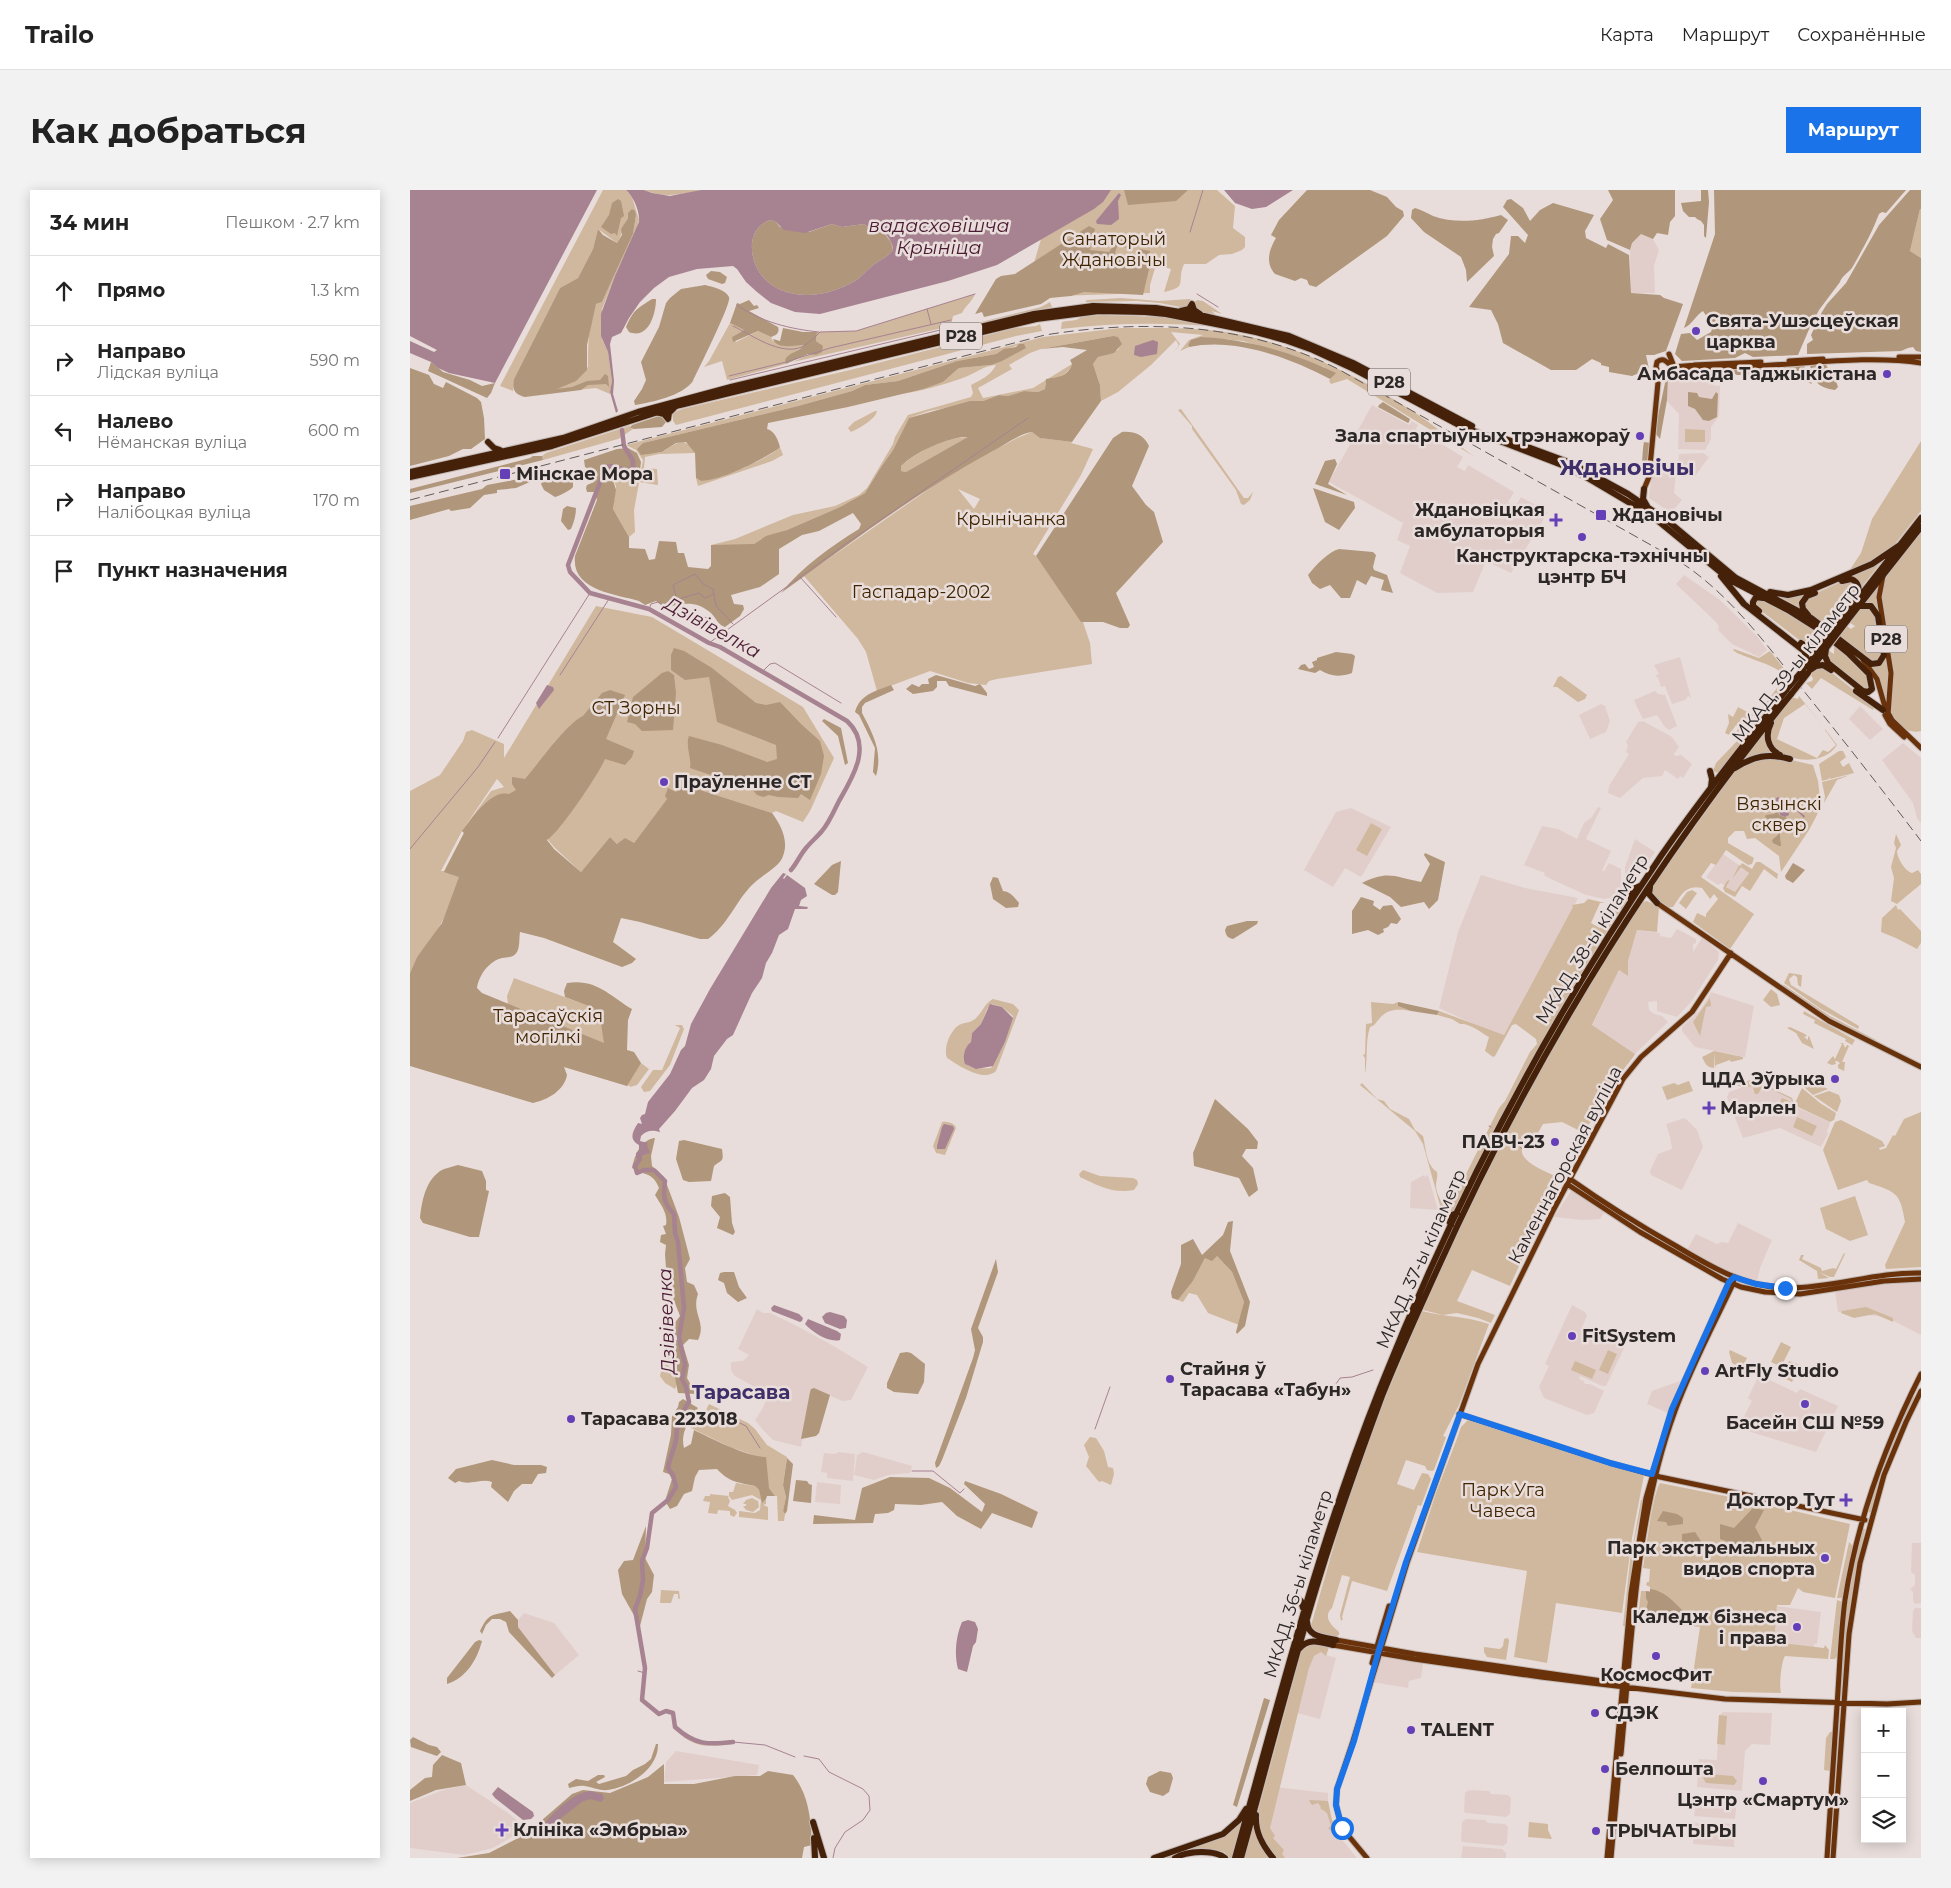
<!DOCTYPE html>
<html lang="ru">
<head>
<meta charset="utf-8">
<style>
	:root { --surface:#fff; --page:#f2f2f2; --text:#222; --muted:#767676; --line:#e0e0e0; --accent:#1a73e8 }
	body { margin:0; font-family:Montserrat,sans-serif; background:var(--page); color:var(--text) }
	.controls { position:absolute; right:15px; bottom:15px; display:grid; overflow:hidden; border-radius:0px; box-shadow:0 2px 12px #0003 }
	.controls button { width:45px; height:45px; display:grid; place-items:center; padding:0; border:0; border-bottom:1px solid var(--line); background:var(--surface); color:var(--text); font:25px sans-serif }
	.stop { position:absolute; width:15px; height:15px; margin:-11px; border:4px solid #1a73e8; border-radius:50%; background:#fff }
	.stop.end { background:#1a73e8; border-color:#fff; box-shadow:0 1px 5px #0008 }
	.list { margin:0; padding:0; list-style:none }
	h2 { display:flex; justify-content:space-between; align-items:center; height:65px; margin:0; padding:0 20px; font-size:21px }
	h2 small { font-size:16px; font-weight:400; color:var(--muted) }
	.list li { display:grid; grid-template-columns:32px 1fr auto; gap:15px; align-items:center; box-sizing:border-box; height:70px; padding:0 20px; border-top:1px solid var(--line) }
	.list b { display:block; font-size:19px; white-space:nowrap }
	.list p { margin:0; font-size:16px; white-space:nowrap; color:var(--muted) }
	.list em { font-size:16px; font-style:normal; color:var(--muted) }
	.icon { flex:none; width:28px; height:28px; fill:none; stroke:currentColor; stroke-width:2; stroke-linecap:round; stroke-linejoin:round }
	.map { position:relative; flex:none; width:1511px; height:1668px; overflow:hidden; border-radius:0px }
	header { display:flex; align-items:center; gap:30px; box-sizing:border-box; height:70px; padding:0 25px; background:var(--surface); border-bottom:1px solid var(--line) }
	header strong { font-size:24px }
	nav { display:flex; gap:28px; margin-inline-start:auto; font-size:18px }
	.intro { display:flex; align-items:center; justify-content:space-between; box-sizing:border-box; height:120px; padding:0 30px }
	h1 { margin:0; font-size:35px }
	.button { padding:12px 22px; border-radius:0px; background:var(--accent); color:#fff; font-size:18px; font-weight:700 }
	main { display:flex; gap:30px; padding:0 30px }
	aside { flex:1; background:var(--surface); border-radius:0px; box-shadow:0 2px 12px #0003 }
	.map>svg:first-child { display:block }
	.built { fill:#e1ceca }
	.green { fill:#d0b89e; fill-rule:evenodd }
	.forest { fill:#b0967a; fill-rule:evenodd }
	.water { fill:#a78291; fill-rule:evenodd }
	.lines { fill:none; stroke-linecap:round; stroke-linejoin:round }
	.stream { stroke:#a78291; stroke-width:1 }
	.river { stroke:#a78291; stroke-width:4.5 }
	.major-casing { stroke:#c2b9b6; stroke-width:7 }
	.highway-casing { stroke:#c2b9b6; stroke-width:8 }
	.major { stroke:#6a320a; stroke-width:5 }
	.highway { stroke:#462109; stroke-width:6 }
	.rail { stroke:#615b5a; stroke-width:1; stroke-dasharray:10 5; stroke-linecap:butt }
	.highway-bridge-casing { stroke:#c2b9b6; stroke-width:8; stroke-linecap:butt }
	.highway-bridge { stroke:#462109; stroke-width:6 }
	.route { stroke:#1a73e8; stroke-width:6 }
	.poi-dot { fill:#653fb7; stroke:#e8ddda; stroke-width:2 }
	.labels { text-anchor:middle; stroke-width:5; stroke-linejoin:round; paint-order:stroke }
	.shield { fill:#e8ddda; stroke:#645e5d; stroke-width:1 }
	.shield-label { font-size:16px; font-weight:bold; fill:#2c2827 }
	.park-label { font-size:18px; fill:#402500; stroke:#e8ddda }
	.poi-label { font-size:18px; font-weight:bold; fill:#2c2827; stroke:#e8ddda; text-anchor:start }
	.street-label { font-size:18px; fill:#2c2827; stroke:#e8ddda }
	.water-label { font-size:19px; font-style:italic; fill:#4b1a33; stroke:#e8ddda }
	.quarter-label { font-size:20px; font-weight:bold; fill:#3e2e69; stroke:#e8ddda }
	.district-label { font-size:22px; font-weight:bold; fill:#3e2e69; stroke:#e8ddda }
</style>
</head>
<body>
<header>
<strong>Trailo</strong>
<nav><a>Карта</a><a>Маршрут</a><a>Сохранённые</a></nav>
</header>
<div class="intro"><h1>Как добраться</h1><a class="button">Маршрут</a></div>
<main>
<aside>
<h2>34 мин<small>Пешком · 2.7 km</small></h2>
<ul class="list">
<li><svg class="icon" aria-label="ahead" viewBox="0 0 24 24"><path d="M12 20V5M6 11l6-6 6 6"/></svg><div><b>Прямо</b></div><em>1.3 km</em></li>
<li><svg class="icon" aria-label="right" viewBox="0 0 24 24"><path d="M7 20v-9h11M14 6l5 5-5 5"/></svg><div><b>Направо</b><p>Лідская вуліца</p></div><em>590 m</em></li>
<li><svg class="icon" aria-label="left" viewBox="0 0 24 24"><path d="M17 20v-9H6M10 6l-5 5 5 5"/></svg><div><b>Налево</b><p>Нёманская вуліца</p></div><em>600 m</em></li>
<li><svg class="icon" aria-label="right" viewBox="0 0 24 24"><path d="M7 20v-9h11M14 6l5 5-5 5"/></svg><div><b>Направо</b><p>Налібоцкая вуліца</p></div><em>170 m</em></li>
<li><svg class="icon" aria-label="arrive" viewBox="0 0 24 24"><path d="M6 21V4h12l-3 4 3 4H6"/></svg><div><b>Пункт назначения</b></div></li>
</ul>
</aside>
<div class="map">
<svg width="1511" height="1668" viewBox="0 0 1511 1668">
	<rect width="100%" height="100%" fill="#e8ddda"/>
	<path class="built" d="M 1231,44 L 1243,49 L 1249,60 L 1244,76 L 1245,103 L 1221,103 L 1220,60 L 1222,53 Z
		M 1258,186 L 1303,186 L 1303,195 L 1310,196 L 1309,226 L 1301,237 L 1301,249 L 1295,260 L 1268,259 L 1269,224 L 1255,209 Z
		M 962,215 L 999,235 L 1002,231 L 1008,235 L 1006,239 L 1011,247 L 1015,244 L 1053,267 L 1047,277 L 1055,281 L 1058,275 L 1104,302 L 1098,312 L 1105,317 L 1111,307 L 1138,322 L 1101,383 L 1076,371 L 1063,402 L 1027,403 L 990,383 L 1000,356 L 987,350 L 993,333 L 919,292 Z
		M 1293,263 L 1299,267 L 1285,286 L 1268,276 L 1269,264 Z
		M 1243,273 L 1267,275 L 1264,303 L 1272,310 L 1261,323 L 1239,308 Z
		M 1274,385 L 1310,410 L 1347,446 L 1357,460 L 1349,467 L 1322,454 L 1308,440 L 1309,438 L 1307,433 L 1266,394 Z
		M 1270,467 L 1281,508 L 1278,506 L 1275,510 L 1262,514 L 1255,496 L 1251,497 L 1248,487 L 1246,487 L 1246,485 L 1249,484 L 1244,475 Z
		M 1245,501 L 1248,504 L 1255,505 L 1266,533 L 1267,536 L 1259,540 L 1255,537 L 1247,525 L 1233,529 L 1226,515 L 1224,510 Z
		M 1191,514 L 1195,516 L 1200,531 L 1196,542 L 1180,549 L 1169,525 Z
		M 1450,516 L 1473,539 L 1460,550 L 1439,529 Z
		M 1233,531 L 1262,547 L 1269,557 L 1264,564 L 1265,566 L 1271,565 L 1282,574 L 1273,588 L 1270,586 L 1268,589 L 1255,580 L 1252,586 L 1233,588 L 1210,608 L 1198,603 L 1199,596 L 1219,564 L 1216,562 L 1218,556 L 1216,552 L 1228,532 Z
		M 1493,553 L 1511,568 L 1511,633 L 1507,628 L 1503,613 L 1472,570 Z
		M 1188,617 L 1191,618 L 1176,649 L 1201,661 L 1192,681 L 1194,681 L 1199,673 L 1211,679 L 1211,696 L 1203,707 L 1195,709 L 1176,705 L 1139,688 L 1134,685 L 1135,683 L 1114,675 L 1132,636 L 1148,639 L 1167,649 L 1174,633 L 1182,627 Z
		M 941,618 L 981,637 L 951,687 L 935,678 L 923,697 L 894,680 L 926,622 Z
		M 1225,649 L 1245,662 L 1222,696 L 1215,692 L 1218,687 L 1215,685 L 1215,677 Z
		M 1313,664 L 1339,682 L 1325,703 L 1311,693 L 1308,695 L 1296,687 Z
		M 1071,685 L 1115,698 L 1168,708 L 1094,845 L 1077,840 L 1029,818 L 1048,742 Z
		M 1267,739 L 1286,749 L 1286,753 L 1283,754 L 1283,762 L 1292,748 L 1309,762 L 1308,770 L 1281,812 L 1267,827 L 1247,821 L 1247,811 L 1238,812 L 1239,820 L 1244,824 L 1252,826 L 1258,832 L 1225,864 L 1182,836 L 1209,780 L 1218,786 L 1218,771 L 1227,740 L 1250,743 L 1250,746 L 1261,748 Z
		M 1301,802 L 1344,816 L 1335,867 L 1285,857 L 1272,841 L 1272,837 L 1291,819 Z
		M 1348,892 L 1382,908 L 1382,915 L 1419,932 L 1420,934 L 1417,941 L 1418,944 L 1411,957 L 1370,938 L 1333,948 L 1317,907 L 1319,902 Z
		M 1275,928 L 1287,940 L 1293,957 L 1272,1000 L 1241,985 L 1240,981 L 1248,964 L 1262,959 L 1260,947 L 1256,934 Z
		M 1014,985 L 1015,987 L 1018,985 L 1028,1020 L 1000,1018 L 1001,992 Z
		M 1161,1001 L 1164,1002 L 1194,1023 L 1190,1029 L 1173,1030 L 1144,1027 Z
		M 1328,1033 L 1362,1050 L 1350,1078 L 1347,1091 L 1334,1089 L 1315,1082 L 1277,1060 L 1286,1044 L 1307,1054 L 1312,1052 L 1318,1053 Z
		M 1489,1091 L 1511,1091 L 1511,1145 L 1476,1127 L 1428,1122 L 1425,1101 Z
		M 1162,1115 L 1175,1122 L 1177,1126 L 1172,1137 L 1189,1145 L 1191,1142 L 1216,1154 L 1196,1196 L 1192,1196 L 1170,1186 L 1169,1189 L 1174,1191 L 1175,1194 L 1180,1194 L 1194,1201 L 1184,1223 L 1177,1225 L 1134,1208 L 1129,1197 L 1139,1176 L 1135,1174 Z
		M 347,1119 L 353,1123 L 360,1123 L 383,1134 L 422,1155 L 458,1177 L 441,1210 L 432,1211 L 404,1198 L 401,1199 L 391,1257 L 363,1250 L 354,1241 L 345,1230 L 351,1221 L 359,1205 L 325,1186 L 321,1180 L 321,1172 L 333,1171 L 339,1165 L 328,1159 Z
		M 1353,1187 L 1387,1203 L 1390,1199 L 1428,1216 L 1406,1262 L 1328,1238 L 1342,1211 L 1338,1208 L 1347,1189 Z
		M 1270,1191 L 1258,1223 L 1237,1214 L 1242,1201 Z
		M 429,1262 L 445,1264 L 443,1291 L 417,1288 L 417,1283 L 411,1282 L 414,1263 L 425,1264 Z
		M 453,1262 L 502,1276 L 500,1283 L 478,1285 L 464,1290 L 444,1285 L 447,1265 Z
		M 407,1292 L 431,1295 L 430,1314 L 405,1312 Z
		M 1502,1353 L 1511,1353 L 1511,1413 L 1505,1414 L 1503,1411 L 1503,1402 L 1500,1399 L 1505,1395 L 1505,1385 L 1501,1382 Z
		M 1367,1416 L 1411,1422 L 1407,1454 L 1404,1454 L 1404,1457 L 1363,1452 Z
		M 1505,1418 L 1511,1418 L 1511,1448 L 1506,1448 L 1502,1441 L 1503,1421 Z
		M 114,1423 L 144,1433 L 169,1465 L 145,1485 L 108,1437 L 108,1430 Z
		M 911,1462 L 916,1465 L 926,1468 L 910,1529 L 887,1523 L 902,1467 Z
		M 971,1467 L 1013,1473 L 1011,1488 L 999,1491 L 998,1498 L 962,1492 Z
		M 1313,1522 L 1362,1523 L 1360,1555 L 1342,1554 L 1335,1561 L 1332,1601 L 1287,1597 L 1289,1569 L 1307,1570 L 1309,1526 Z
		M 266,1561 L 349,1575 L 347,1585 L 254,1592 L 256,1572 Z
		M 56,1595 L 98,1623 L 117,1638 L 83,1658 L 54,1665 L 0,1658 L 0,1613 L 33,1600 Z
		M 865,1597 L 918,1603 L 918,1621 L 925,1641 L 947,1668 L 874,1668 L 857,1646 Z
		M 1059,1600 L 1079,1601 L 1081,1604 L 1098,1605 L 1101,1608 L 1100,1624 L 1096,1627 L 1056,1623 L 1054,1622 L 1055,1603 Z
		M 1300,1603 L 1324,1605 L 1327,1609 L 1325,1629 L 1284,1626 L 1287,1604 L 1298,1605 Z
		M 1056,1629 L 1075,1630 L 1078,1633 L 1095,1634 L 1098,1637 L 1097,1653 L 1093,1656 L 1053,1652 L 1051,1651 L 1052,1632 Z
		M 1298,1632 L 1323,1634 L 1325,1637 L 1324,1657 L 1283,1654 L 1285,1633 L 1296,1634 Z
		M 1053,1656 L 1092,1659 L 1096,1663 L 1096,1668 L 1051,1668 Z"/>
	<path class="green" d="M 193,0 L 216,0 L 222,7 L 229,30 L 226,43 L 209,77 L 192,119 L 192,149 L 198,162 L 202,191 L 200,204 L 186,198 L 138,203 L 178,177 C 178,154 178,136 186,114 L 192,112 L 223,44 L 226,25 L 218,25 L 218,28 C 212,35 213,45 207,53 L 188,39 L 183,59 L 168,88 L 150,98 L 104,189 L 103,201 L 90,196 Z
		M 234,0 L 291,0 C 271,5 253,8 234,0 Z
		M 701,0 L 807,0 L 825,16 L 823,38 L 835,47 L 835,57 L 832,60 L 822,64 L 809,65 L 796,74 L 774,74 C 766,92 779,97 754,102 L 761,79 L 746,75 L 740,95 L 740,103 L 614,107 L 631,49 L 688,16 Z
		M 1510,19 L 1511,19 L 1511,68 L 1500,61 Z
		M 565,104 C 562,112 555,116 552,123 L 543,126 L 541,136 L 383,172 L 400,164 L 410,154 L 406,151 L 407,142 L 446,141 Z
		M 711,108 L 749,111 L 780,109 L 782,112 L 775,118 L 750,113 L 727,111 L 675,112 L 677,110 Z
		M 787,110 L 793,111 L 812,124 L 802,121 L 805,124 L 790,122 L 785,117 L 785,112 Z
		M 640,112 L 642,117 L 551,137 L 631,117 Z
		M 694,125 L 754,127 L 808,137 C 755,132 703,133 651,139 L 652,132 C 659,130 667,132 672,126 Z
		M 320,133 L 334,140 L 322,147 L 326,152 L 348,141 L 361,147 L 363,151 L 384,155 L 395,154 L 375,170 L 376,174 L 317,190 L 312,171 L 294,177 L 299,171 Z
		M 630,134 L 632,141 L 606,146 L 266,235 L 263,231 L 263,223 L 272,219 L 440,180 L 605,138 L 626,136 Z
		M 710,138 C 743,138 776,137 809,141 C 878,150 943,183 1001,220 C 1023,234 1043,252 1065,267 L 937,189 L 921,194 L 919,191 L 921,188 L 914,177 L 882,166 L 833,151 L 791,147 L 778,155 L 779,157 L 770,161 L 779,150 L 793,145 L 761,142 L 770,154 L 763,163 L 769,156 L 766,150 L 741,175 L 708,202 L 691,211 L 690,195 L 683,174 L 688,167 L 708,160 L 710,156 L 703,146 L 631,159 L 620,163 L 599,175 L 602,179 L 568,198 L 573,208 L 623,198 L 662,174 C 658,186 646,188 635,193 L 635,199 L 628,202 L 614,201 L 598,206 L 589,205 L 573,211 L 519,221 L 499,228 L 483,260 L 471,277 L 455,303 L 430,317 L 377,340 L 351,349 L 344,354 L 339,355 L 301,355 L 325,349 L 383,325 L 425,316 L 449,305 L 457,298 L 483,254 L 485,247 L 498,225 L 561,207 L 563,203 L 561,195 C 571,190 581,185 586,175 C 575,175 564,184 553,188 C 533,195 512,201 491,204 L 533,192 L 549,178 L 581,175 L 612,154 L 591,161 L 586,164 L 547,171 L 488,191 L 455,195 L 442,201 L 388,216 L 233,253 L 229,258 C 236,260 247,265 254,261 C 261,257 264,253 273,252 L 280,255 L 285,263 L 249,264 L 235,267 L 234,278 L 247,279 L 248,295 L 229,292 L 233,270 L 226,260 L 216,255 L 633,147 Z
		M 771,219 L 834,308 L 838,308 L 843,302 L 840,310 L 834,315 L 831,314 L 826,300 L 782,239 L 782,236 L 768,220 Z
		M 465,221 L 467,221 C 466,229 448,239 441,242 L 438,238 L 444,232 Z
		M 222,235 L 220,236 L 221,239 L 223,239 L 208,249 L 133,270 L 132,266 L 136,263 Z
		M 1275,239 L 1295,240 L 1295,252 L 1275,252 Z
		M 622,242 L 631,248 L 662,252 L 661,253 L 683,259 L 671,285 L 623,364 L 626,366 L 673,432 L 680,453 L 682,474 L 587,489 L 579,491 L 576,495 L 558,493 L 520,481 L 467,501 L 456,462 L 448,449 L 394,386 L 542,283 L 607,248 ZM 548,299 L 570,309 L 564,319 Z
		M 559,247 L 496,282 L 491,281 L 491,276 C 508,261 536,247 559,247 Z
		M 1511,251 L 1511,321 L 1481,359 L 1471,366 L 1439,381 L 1451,363 L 1462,329 Z
		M 370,257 L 373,265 L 362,271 L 288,296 L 286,288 L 291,291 C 308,290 359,269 370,257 Z
		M 201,284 L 229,293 L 224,320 L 225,342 L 219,347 L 203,319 L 206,296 Z
		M 1511,343 L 1511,541 C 1499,544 1488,536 1483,526 C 1478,516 1483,502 1483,491 C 1480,464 1466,421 1472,395 C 1475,383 1502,354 1511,343 Z
		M 1475,367 L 1451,398 L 1436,387 L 1394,406 L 1391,418 L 1368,406 L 1385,405 Z
		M 1435,390 L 1446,393 L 1446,406 L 1430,425 L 1426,422 L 1426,428 L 1441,439 L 1445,436 L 1440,433 L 1451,418 L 1455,417 L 1464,420 L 1473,463 L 1469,472 L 1458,471 L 1444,457 L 1398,423 L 1394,414 L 1400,406 Z
		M 1469,395 L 1479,484 L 1476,516 L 1470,490 L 1458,475 L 1471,475 L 1475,469 L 1469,422 L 1463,415 L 1455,414 Z
		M 1348,408 C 1383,424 1431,452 1455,484 C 1458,488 1459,493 1461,498 L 1456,501 L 1417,471 L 1419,461 L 1424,464 L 1424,456 C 1417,451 1411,444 1403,449 L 1408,454 L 1397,456 L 1346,417 L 1344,410 Z
		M 186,416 L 242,427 L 393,517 L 424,568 L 400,621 L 393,632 L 366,621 L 362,623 L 281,597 L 280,600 L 266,602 L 258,608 L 224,653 L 207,654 L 200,647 L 171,682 L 144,657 L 120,628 L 36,724 L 25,745 L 7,767 L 0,783 L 0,601 L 30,585 L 53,551 L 56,542 L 62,540 L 94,554 L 94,568 ZM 87,589 L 94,597 L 81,601 L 52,641 L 54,643 L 34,681 L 31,681 L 52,641 Z
		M 1324,459 L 1349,468 L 1360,461 L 1391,500 C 1369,475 1356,475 1327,463 L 1323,460 Z
		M 1410,477 L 1416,478 L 1464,516 L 1463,520 L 1411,488 L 1402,499 L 1396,493 L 1402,491 L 1403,489 L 1401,485 L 1405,479 Z
		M 1151,486 L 1177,505 L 1175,509 L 1168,512 L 1147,497 L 1143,497 L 1148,487 Z
		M 1376,490 L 1378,491 L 1372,500 L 1310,581 L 1308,583 L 1303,581 L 1306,573 L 1328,550 L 1370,494 Z
		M 1389,506 L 1414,537 L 1395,514 L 1374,528 L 1367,549 L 1407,568 L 1413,560 L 1418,562 L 1426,555 L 1415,540 L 1415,539 L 1427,555 C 1409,584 1345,567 1363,532 C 1367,523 1376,515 1382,507 L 1388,509 Z
		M 1328,517 L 1343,525 L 1325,549 L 1323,548 L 1329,537 L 1326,535 L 1319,545 L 1315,543 L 1319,533 L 1318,524 L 1323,527 Z
		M 1356,541 L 1364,563 L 1346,564 L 1332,572 Z
		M 1429,561 L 1433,561 L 1436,567 L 1430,572 L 1433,577 L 1439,573 L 1444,583 L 1420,589 L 1419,587 L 1419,589 L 1412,591 L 1409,574 Z
		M 1351,567 L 1377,569 L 1403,575 L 1408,591 L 1410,608 L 1407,625 L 1399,640 L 1371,682 L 1369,666 L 1345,648 L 1337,649 L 1334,641 L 1325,641 L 1318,648 L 1318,653 L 1344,668 L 1342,674 L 1338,675 L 1316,660 L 1306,675 L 1301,673 L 1291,687 L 1344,724 L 1320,759 L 1283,732 L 1287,723 L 1296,727 L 1296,724 L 1308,709 L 1304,704 L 1300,709 L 1292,698 C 1276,694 1271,705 1263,717 L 1258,717 L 1242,705 L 1243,696 L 1326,579 Z
		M 1440,585 L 1427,590 L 1414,613 L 1415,607 L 1412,592 Z
		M 961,633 L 972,639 L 957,666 L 946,660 Z
		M 1486,644 L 1491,655 L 1487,661 C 1487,668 1495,681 1502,683 L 1508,680 L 1511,684 L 1511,694 L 1487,714 L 1481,711 L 1484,688 L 1481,677 L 1486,658 L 1484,653 Z
		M 1346,672 L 1350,672 L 1368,684 L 1367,689 L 1354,679 L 1340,701 L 1332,696 L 1325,707 L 1315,702 L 1313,698 L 1317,691 L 1320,690 L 1316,697 L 1325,702 L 1339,683 L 1331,677 L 1322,689 L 1329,675 L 1330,676 L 1332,673 L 1342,679 Z
		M 1215,699 L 1219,705 L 1216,712 C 1150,811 1096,916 1043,1022 L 1036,1024 L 1031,1019 L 1013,954 L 1005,941 L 950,895 L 952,893 L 967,909 L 974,911 L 980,919 L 999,929 L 1005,940 L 1013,946 C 1016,958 1016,975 1027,982 C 1028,988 1026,990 1026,996 C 1026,1002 1031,1011 1034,1016 L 1037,1017 L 1041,1014 L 1089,918 L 1095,911 L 1120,862 L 1127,854 L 1126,849 L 1106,834 L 1102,835 L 1085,866 L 1083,867 L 1075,861 L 1079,847 C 1070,842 1060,833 1050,834 L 1042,829 L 1027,825 L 1029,821 L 1094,845 L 1163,717 L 1162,715 L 1174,713 L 1178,709 L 1195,713 L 1190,713 L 1181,733 L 1190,738 L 1192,735 L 1194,736 L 1202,718 L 1202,715 L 1210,701 Z
		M 1282,700 L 1287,703 L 1276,719 L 1269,713 L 1277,702 Z
		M 1237,711 L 1249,717 L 1247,742 L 1227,740 L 1218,771 L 1218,786 L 1209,780 L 1182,835 L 1225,864 L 1224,866 L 1203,893 L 1174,943 L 1152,932 L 1133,934 L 1119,959 L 1112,958 C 1109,973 1138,982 1149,988 L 1100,1096 L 1062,1080 L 1047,1111 L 1085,1125 L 1081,1133 L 1068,1128 L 1047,1123 L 1033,1125 L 1013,1120 C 1038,1063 1063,1006 1091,951 C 1131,873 1178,799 1224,725 L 1233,712 Z
		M 1486,715 L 1488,720 L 1490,719 L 1511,741 L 1511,753 L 1507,759 L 1486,748 L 1471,742 L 1472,728 Z
		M 1379,783 L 1392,785 L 1391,797 L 1388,795 L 1387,787 L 1384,785 L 1379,789 L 1381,795 L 1449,836 L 1448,839 L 1411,819 L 1374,793 Z
		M 104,788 L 184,818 L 191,833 L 195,853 L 207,865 L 231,873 L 239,879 L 227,895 L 220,897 L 219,895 L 218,896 L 118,866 L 102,853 L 97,806 Z
		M 1371,795 L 1374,795 L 1420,826 L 1466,850 L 1464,851 L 1416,826 Z
		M 1361,799 L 1367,804 L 1370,815 L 1361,817 L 1353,810 Z
		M 1300,808 L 1301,816 L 1296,817 L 1290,846 L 1283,832 Z
		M 583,809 L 603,814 L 609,820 L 586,881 C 574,893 548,875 537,868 C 533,858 540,841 549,835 C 555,832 562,833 567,827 C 573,821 575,813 583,809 ZM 582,814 L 592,817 L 603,826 L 595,852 L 581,878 C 570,879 549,879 555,863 C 557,858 556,856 561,852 L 562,843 L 571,834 L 577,819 Z
		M 961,812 L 983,814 L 988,812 L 988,816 L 1001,821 C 988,819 978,818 969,829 C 965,833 966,835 960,837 C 955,852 958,869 955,884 L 955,868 L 953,865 L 955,864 L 956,834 L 962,833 Z
		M 1394,821 L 1445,850 L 1442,855 L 1435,851 L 1436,849 L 1404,833 L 1405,830 L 1393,824 Z
		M 265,835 L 272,835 L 274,839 L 260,875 L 240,901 L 234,902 L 231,897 L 243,880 L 252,880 L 270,838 Z
		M 1380,837 L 1395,844 L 1397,846 L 1394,847 L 1398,850 L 1398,847 L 1399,846 L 1404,859 L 1392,853 L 1386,843 L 1377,838 Z
		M 1430,853 L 1433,853 L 1435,858 L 1437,855 L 1439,856 L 1432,872 L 1435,872 L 1434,881 L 1428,878 L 1428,875 L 1430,873 L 1427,871 L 1425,871 L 1426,874 L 1422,875 L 1417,873 L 1423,866 L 1425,869 L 1432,854 Z
		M 1304,861 L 1333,867 L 1333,869 L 1321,872 L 1320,870 L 1306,875 L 1305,878 L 1305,862 L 1304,878 C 1296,877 1295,873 1292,867 Z
		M 1343,889 L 1382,908 L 1384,913 L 1378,921 L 1368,916 L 1372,908 L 1382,912 L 1381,909 L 1353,895 L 1348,904 L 1345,904 L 1343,898 L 1349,895 L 1333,898 L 1327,895 Z
		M 1398,889 L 1418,899 L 1403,905 L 1393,896 Z
		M 1279,891 L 1283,901 L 1257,910 L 1252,897 L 1264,893 L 1268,895 Z
		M 1392,898 L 1410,913 L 1426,923 L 1424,930 L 1420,932 L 1386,916 L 1385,913 Z
		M 1419,901 L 1429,905 L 1431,911 L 1427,922 L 1404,906 Z
		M 1511,922 L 1511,1077 L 1476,1079 L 1475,1075 L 1495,1032 C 1490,1002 1486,1002 1459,993 L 1457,990 L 1428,1000 L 1413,960 L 1425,932 L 1431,930 L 1472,951 L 1475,956 L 1469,958 L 1470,960 L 1476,958 L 1483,945 L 1485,946 L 1494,929 Z
		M 1387,927 L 1407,936 L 1402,946 L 1383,937 Z
		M 532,932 C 537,931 545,933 546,938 L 535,965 L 526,963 L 523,956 Z
		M 673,980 L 690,986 L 723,988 L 727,990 L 728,994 L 724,1000 C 703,1004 689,996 670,987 L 669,984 Z
		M 1445,1006 L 1458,1045 L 1440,1051 L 1416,1039 L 1410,1018 Z
		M 1434,1063 L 1435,1064 L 1424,1087 L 1420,1087 L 1409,1082 L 1419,1088 L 1408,1089 L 1407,1081 L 1389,1070 L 1391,1065 L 1394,1065 L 1392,1069 L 1411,1078 L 1412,1081 L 1423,1078 L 1426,1079 Z
		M 807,1066 L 822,1082 L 834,1112 L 829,1135 L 798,1123 L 787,1105 L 779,1103 L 773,1112 L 768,1110 L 783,1091 L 795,1068 Z
		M 1456,1117 L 1483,1128 L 1483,1132 L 1465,1124 L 1444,1128 L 1431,1123 L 1432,1121 Z
		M 1012,1121 C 1035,1127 1056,1126 1079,1134 L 1049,1215 L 1033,1246 L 1036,1247 L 1024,1280 L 1022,1281 L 1017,1280 L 1015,1276 L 996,1270 L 987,1294 L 1004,1300 L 1012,1283 L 1018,1284 L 1021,1289 L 1011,1316 L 1008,1315 L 977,1401 L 942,1391 L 932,1427 L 933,1429 L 931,1431 L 930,1425 L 940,1387 L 932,1385 L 922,1418 C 912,1427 922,1436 929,1442 L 929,1445 C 919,1450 908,1446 900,1439 L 931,1331 L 952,1270 L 978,1201 Z
		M 258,1139 L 266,1147 L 259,1164 L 259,1177 L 264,1177 L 265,1188 L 267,1194 L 265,1199 L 255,1193 L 250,1186 L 257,1156 Z
		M 1371,1152 L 1381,1157 L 1371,1177 L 1361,1172 Z
		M 1198,1160 L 1207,1164 L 1198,1184 L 1189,1180 Z
		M 1320,1160 L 1337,1168 L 1333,1176 L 1329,1174 L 1328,1177 L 1322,1173 L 1319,1162 Z
		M 1165,1171 L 1186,1180 L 1182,1189 L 1161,1180 Z
		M 1379,1171 L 1390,1175 L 1382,1192 L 1372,1187 Z
		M 1503,1206 L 1506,1208 L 1471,1293 L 1461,1323 L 1458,1322 C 1470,1282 1485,1244 1503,1206 Z
		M 299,1214 L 338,1233 L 345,1239 L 357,1255 L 377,1267 L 373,1295 L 376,1307 L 373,1321 L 375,1324 L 374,1331 L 368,1331 L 367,1306 L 365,1306 L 359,1298 L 349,1267 L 320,1257 L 281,1238 L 290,1220 L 295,1222 Z
		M 1058,1230 L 1234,1285 L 1222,1348 L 1212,1423 L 1146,1413 L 1137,1473 L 1104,1467 L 1117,1381 L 1007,1362 L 1026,1303 L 1048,1246 L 1051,1237 Z
		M 680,1247 L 686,1248 L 694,1261 L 698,1277 L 703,1278 L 704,1284 L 701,1295 L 692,1291 L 689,1292 L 676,1276 L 679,1267 L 674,1255 Z
		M 326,1293 L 345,1296 L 349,1300 L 352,1312 L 356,1309 L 356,1314 L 353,1315 L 358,1317 L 358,1330 L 329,1327 L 329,1321 L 345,1323 L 350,1320 L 351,1310 L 342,1305 L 322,1310 L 319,1306 L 318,1307 L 320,1311 L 318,1316 L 325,1320 L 327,1323 L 324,1327 L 320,1325 L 320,1321 L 308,1320 L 307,1324 L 298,1323 L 300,1312 L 293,1311 L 295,1306 L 300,1306 L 300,1304 L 319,1306 L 319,1302 L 323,1302 Z
		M 1250,1293 L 1320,1307 L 1327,1311 L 1332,1309 L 1440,1334 L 1425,1408 L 1393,1402 L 1388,1398 L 1380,1415 L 1367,1415 L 1364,1452 L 1414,1458 L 1415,1455 L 1419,1460 L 1418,1469 L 1375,1466 C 1371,1472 1369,1497 1371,1503 L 1323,1502 L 1281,1498 L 1290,1437 L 1232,1430 L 1228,1427 L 1231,1401 L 1240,1401 L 1240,1397 L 1236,1395 L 1237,1392 L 1239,1392 L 1240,1379 L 1233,1378 C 1236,1360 1242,1306 1250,1293 Z
		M 342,1308 L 348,1311 L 349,1317 L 343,1322 L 336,1320 L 333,1316 L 336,1316 L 336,1314 L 333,1314 L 336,1310 Z
		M 1231,1310 L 1233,1310 L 1224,1353 L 1216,1436 L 1213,1436 L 1220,1371 Z
		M 1452,1338 L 1455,1339 L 1441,1409 L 1433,1501 L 1431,1501 L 1433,1447 L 1437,1414 Z
		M 1439,1352 L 1443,1356 L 1434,1408 L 1427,1408 Z
		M 251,1400 L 269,1401 L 270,1409 L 268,1408 L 268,1404 L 264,1404 L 261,1413 L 250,1413 Z
		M 1427,1410 L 1433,1412 L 1428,1465 L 1425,1469 L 1420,1469 Z
		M 1098,1448 L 1099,1451 L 1096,1470 L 1077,1467 L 1074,1462 L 1074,1457 L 1090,1459 L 1093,1456 L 1094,1449 Z
		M 904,1453 L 919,1457 L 916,1466 L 911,1462 L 904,1466 L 899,1478 L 860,1638 L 865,1646 L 863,1648 L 874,1660 L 872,1664 L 875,1668 L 865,1668 L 851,1648 L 847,1625 L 892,1459 Z
		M 1309,1525 L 1317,1526 L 1315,1555 L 1307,1554 Z
		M 1420,1542 L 1423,1542 L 1420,1581 L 1414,1580 L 1416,1548 Z
		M 273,1545 L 293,1552 L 323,1552 L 322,1554 C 302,1556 291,1559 273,1547 Z
		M 1298,1584 L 1323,1586 L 1327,1591 L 1324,1595 L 1296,1593 L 1293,1588 Z
		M 900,1610 L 918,1611 L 922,1630 L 930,1644 L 927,1646 L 918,1638 L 921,1636 L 917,1623 L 910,1618 L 911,1617 L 908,1613 L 902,1615 L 899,1611 Z
		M 834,1628 L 822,1668 L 820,1668 L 814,1662 L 799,1659 L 772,1662 L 761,1668 L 750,1668 C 780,1658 812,1652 834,1628 Z
		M 844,1631 L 861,1668 L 834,1668 Z
		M 1119,1632 L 1138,1634 L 1138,1640 L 1142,1649 L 1118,1647 Z"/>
	<path class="forest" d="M 714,0 L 778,0 L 766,11 L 718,15 Z
		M 897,0 L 960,0 L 977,7 L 986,17 L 993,21 L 994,26 L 977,46 L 906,97 L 899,95 L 897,90 L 891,88 L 885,91 L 865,84 C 855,73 859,60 866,48 L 861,45 L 869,30 Z
		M 1198,0 L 1265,0 L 1265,26 L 1260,32 L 1258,45 L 1247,43 L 1243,49 L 1231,44 L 1222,53 L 1220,60 L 1197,50 L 1190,29 L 1203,10 Z
		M 1291,0 L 1298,0 L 1299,12 L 1296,48 L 1294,46 L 1294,35 L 1291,31 L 1287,29 L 1285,27 L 1279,27 L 1273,21 L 1271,13 L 1291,11 Z
		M 1304,0 L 1496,0 L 1476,23 L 1472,22 L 1469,24 C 1462,43 1452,60 1442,78 C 1438,83 1431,87 1430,92 L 1409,120 L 1400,137 L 1388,165 L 1343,167 L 1335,163 L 1325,168 L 1272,171 L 1265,164 L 1271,144 L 1280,143 L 1287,150 L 1301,142 L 1303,136 L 1293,121 C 1285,126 1282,135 1274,138 L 1305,44 Z
		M 1500,0 L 1511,0 L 1511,19 L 1510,19 L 1500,61 L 1511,68 L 1511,162 L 1506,161 L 1503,157 L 1498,158 L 1491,161 L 1397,164 L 1397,154 L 1403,150 L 1401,145 L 1412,122 L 1417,114 L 1436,93 L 1469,35 Z
		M 208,9 L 211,11 L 214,26 L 211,28 L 207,46 L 205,43 L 201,44 L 191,37 L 199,25 L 202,13 Z
		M 1101,9 L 1113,18 L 1120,31 L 1130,20 L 1143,13 L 1184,25 L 1175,41 L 1176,48 L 1196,58 L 1198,54 L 1219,65 L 1221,103 L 1250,105 L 1254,108 L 1273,114 L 1256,161 L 1244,165 L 1236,165 L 1239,179 L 1222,186 L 1199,182 L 1199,177 L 1191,175 L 1191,173 L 1182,169 L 1166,180 L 1141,180 L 1093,153 L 1088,134 L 1081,120 L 1059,117 L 1099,64 L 1101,46 L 1108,46 L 1115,53 L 1118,45 L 1093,17 L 1097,10 Z
		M 1005,18 C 1012,20 1017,23 1023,26 C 1045,34 1070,31 1091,25 L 1098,30 L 1089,43 L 1086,44 L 1083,49 L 1082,57 L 1084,66 L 1057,92 L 1056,80 L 1051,67 L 1014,42 L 1001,28 L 1002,20 Z
		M 222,19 L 225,21 L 226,25 L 223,44 L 192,112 L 186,114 L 177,155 L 177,180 L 166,191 L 147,199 L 162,197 L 177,191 L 190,190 L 195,184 L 198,186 L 199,197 L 196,194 L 178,195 L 171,200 L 115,207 C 104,204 102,199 104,189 L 150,98 L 168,88 L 183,59 L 188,39 L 193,45 L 207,53 L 212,45 L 211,39 L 218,28 L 218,23 Z
		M 361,30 L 366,32 L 370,37 L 399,42 L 422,34 L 432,37 L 454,34 L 460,39 L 471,39 L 481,52 L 483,60 C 477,68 469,70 462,76 C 457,80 453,85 448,89 C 422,106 384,113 358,92 C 339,77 333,38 361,30 Z
		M 679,36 L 685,39 L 680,60 L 699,62 L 707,51 L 722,47 L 719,58 L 707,56 L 704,67 L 726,72 L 729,59 L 740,61 L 737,71 L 740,75 L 733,105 L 674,102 L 661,106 L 640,108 L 631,114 L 574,127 L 572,122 L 565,124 L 586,89 L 591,86 L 605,84 Z
		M 301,81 L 310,82 L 317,87 L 315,93 L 312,94 L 298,89 L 296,85 Z
		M 295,95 C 302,97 315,99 319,107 C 322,113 288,180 283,191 C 272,206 243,212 225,215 L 224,211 L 232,199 L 236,190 L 231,172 L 249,137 L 256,113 L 260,108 L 271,99 Z
		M 242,109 L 246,109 C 246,123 239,150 219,142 L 216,137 C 224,119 227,119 242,109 Z
		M 339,110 L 344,116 L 347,115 L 349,118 L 339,121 L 368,137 C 370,143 366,145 361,147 L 348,141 L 323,152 L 322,147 L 334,140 L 320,133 L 327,113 L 330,114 Z
		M 373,138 L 393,142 L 407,142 L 406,151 L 413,156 L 412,162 L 406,165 L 398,164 L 376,174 L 375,170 C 379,162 389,162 394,155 C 385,155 367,160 363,149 L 370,151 Z
		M 703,146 L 708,147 L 712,154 L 704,163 L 688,167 L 683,174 L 690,195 L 691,211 L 662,252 L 630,248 L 622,242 C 608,244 593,256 581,262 C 507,302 439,354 371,403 C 392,377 420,357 449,339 L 451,334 L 443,323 L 409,341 L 392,345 L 369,359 L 369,384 L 350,397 L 321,405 L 324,414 L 333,415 L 334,419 L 330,426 L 315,437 C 308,435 306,428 301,423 C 286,410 272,413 255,418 L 246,411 L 235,415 L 229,411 C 206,404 161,401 165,366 L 187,310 L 185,302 L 177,302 L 176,298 L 177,295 L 184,292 L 182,290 L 156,286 L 163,292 L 163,297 C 161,300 149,306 145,307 L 134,300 L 131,294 C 139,274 167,282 184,285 L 184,282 L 175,277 L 174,270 L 207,259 L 218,258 L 227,263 L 231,272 L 229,288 L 225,290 L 201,284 L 206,300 L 203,319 L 219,347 L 219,358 L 235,359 L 239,370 L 245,369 L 249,351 L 266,352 L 268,363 L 274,363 L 278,377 L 298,379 L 301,376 L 301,355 L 344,354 L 356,346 L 377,340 L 430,317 L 455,303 L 471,277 L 483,260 L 499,228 L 560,211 L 573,211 L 589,205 L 598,206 L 614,201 L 628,202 L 635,199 L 636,189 C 648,187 658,187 662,174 L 660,170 L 677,160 L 653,157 L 631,159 ZM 552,247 L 558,247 L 496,282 L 491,281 L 491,276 C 507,261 531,251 552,247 Z
		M 791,147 C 837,149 885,163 926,183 L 920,189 C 880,168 825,147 779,157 L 778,155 L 781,150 Z
		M 609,154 L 614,154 L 616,158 L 592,171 L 581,175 L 549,178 L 533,192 L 513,199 L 438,217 L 358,233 L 357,239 C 365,241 368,250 370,257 L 368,259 C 350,271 312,290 291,291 L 286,288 L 285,263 L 276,252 L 266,253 L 252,262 L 231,265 L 227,259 L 233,253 L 388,216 L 442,201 L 455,195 L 488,191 L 547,171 L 586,164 L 594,159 L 606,157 Z
		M 21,172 L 33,182 L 60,190 L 72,196 L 85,193 L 81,203 L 77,208 L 18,181 Z
		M 1416,175 L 1424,185 L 1428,197 L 1425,200 C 1409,198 1402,191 1400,175 Z
		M 1394,176 L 1402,194 L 1383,186 C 1374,189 1364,183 1354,185 L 1352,178 Z
		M 0,178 L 19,185 L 24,194 L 33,198 L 36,192 L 67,208 L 71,212 L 74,228 L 75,249 L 61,259 L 53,259 L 39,266 L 0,276 Z
		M 1313,178 L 1350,178 L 1352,181 L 1350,185 L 1327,185 L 1321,182 L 1313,182 Z
		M 1257,184 L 1263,184 L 1258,186 L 1257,210 L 1250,249 L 1246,244 L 1247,230 Z
		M 1278,202 L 1287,203 L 1289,207 L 1302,209 L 1306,202 L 1308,204 L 1307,227 L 1299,231 L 1293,230 L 1285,219 L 1278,216 Z
		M 973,212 L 1000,229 L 999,232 L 998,233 L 968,217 L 969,215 Z
		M 249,226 L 255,228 L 256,232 L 252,237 L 224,239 L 220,238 L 222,235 Z
		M 712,242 C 724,241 734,245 739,256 L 722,296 L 736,315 L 744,322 L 753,352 L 706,403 L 720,435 L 718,438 L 710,438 L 693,432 L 671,432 L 626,366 L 703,248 Z
		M 1234,252 L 1240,253 C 1239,263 1240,277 1233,285 L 1230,282 C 1233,274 1232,262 1234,252 Z
		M 123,266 L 132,266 L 133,270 L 0,303 L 0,299 L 120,268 Z
		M 925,269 L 927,274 L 918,294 L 937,305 L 905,294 L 915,271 Z
		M 125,286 L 129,288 L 106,298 L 87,300 L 87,303 L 74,305 L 60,318 L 41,321 L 39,319 L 0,330 L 0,316 L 72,299 L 77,295 Z
		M 903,298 L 944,312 L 945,318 L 929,340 L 915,332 Z
		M 157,316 L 166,318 C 166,325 164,332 161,339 L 158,340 L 151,331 L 153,319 Z
		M 929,359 L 963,362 L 966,365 L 963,377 L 964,380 L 977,385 L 983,403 L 971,400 L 974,390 L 961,386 L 956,395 L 947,390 L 940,408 L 931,408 L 920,395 L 910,399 L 902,393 L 898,385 C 905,376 918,362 929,359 Z
		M 264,458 L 274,461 L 302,478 L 346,513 L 356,515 L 370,512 L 391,534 L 410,551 L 414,566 L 411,584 L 400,610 L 391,604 L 388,608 L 368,607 L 359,605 L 353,607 L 347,605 L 342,599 L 280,578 C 282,568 275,556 279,546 L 312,555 L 357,572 L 367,569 L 366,555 L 307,532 L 299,487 L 275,490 L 261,480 L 261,465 Z
		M 926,462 L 942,464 L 945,466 L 942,483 C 930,487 921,487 910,480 L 905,483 L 888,479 L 891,475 L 895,474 L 899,479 L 904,477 L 902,472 L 907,470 L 907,468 Z
		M 258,481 L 264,485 L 266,503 L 263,540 L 232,541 L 225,534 L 217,532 L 223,507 L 252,483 Z
		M 526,485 L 565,496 L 570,494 L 577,503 L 577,506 L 539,496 L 536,491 L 527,491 L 527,497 L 523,501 L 503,504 L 496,499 L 502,494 L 509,497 L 512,494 L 519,494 L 518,489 Z
		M 481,495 L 484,500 L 455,513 L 452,517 L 452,523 C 463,544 473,562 466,586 L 463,582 L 465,558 L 449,525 L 445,522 C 450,504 466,501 481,495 Z
		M 200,500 L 215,505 L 196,549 L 224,561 L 222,567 L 215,575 L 195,569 C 189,584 149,643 137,650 L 144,659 L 171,682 L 200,647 L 207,654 L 215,648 L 224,653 L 257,609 L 255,606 L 258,598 L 266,602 L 270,597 L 280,600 L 281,597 L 362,623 C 371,635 379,651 373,666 C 370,677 350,686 342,695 C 326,711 317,736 298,749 L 290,749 L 230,732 L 211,728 L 203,752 L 226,769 L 222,773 L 212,777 L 134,748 L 110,742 C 109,748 110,757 107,762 C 103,768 98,767 92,768 C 79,771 69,785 67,798 L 72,803 L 194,853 L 191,834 L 185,830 L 184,818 L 155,807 L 154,801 L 157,793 C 186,788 200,806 222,819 L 218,830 L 217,860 L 224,862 L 231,873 L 217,896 L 154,877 L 157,885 C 154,901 137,910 123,913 L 0,876 L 0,783 L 7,767 L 32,733 L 49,687 L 34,682 L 54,643 L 52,641 C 62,628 81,599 99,604 L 106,600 L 102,594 L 102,587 L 115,589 C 128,574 156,534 173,526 L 192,503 Z
		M 414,529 L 431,538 L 438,573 L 435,575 L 428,546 L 412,531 Z
		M 1367,621 L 1369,625 L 1377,628 C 1374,634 1369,641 1370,647 C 1370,650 1371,653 1371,656 L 1369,656 L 1363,653 L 1362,650 L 1368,645 L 1372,630 L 1366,634 L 1369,628 L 1367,628 L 1364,634 L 1360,634 L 1361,631 L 1355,627 L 1356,625 L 1364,624 Z
		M 1015,663 L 1035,672 L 1028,710 L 1019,719 L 1014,712 L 991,717 L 980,707 L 952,693 C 978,680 985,687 1011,692 L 1020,674 L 1014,665 Z
		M 431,671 L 428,702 L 425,705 L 422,705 L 404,694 L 422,675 Z
		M 1383,673 L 1395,680 L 1383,693 L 1376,689 L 1375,686 Z
		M 583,687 L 588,688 L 593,701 C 601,702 604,707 609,713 L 608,717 L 596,718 L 583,709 L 580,694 Z
		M 951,707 L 964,711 L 963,715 L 970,720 L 973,716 L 982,715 L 991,729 L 987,734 L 981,733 L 978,737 L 973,739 L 974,742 L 968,745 L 958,740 L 942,744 L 942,721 Z
		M 837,731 L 848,731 L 847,734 L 823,749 C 818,748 816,746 815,740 L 817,736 Z
		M 988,812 L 1029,821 L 1027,825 L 1001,821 L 988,816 Z
		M 805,909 L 838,939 L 848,952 L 847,959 L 836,959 L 832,966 L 843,978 L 848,1000 L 839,1007 L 829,988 L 784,976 L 783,963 Z
		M 245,948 L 241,966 L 242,976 L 254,987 L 269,1027 L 280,1069 L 275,1078 L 277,1092 L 284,1095 L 288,1104 C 281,1124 297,1131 288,1150 L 279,1149 L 273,1155 L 279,1175 L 277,1188 L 286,1204 L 268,1203 L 265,1188 L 266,1179 L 259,1174 L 261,1169 L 260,1158 L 269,1147 L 262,1143 L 260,1139 L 270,1126 L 263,1108 L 264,1100 L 256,1078 L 255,1064 L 256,1055 L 250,1052 L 251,1045 L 256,1044 L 253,1036 L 256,1035 C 258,1023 251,1015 245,1005 L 249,998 C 243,982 235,986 222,978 C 225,965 230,950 245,948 Z
		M 274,950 L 312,959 C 314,973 312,969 304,976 L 301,991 L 279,992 L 273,990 L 266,969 L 269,951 Z
		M 48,975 L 72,981 L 76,991 L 76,1000 L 79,1001 L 69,1047 L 60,1047 L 13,1033 L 10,1028 C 12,1011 15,992 30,981 C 35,978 42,977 48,975 Z
		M 315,1003 L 320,1007 L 322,1033 L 325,1042 L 323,1045 L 307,1038 L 310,1027 L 301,1016 L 302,1006 Z
		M 823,1031 L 820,1061 L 840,1112 L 835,1136 L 827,1144 L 826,1142 L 834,1112 L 822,1082 L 807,1066 L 802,1071 L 795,1068 L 783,1091 L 768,1110 L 762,1108 L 761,1102 L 771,1074 L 771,1055 L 783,1049 L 792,1065 L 813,1045 L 818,1032 Z
		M 586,1069 L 588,1082 L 568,1138 L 573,1147 L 573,1152 L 556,1208 L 532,1270 L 529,1276 L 526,1278 L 525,1273 L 563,1168 L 565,1160 L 561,1139 Z
		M 314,1082 L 324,1082 L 329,1097 L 337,1108 L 328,1112 L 317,1103 L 314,1093 L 308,1090 L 310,1083 Z
		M 497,1162 L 501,1163 L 515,1174 L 514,1192 L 508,1204 L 484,1202 L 477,1198 L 477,1193 L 490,1163 Z
		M 404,1198 L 420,1205 L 409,1243 L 406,1246 L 391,1249 L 400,1202 L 401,1199 Z
		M 273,1209 L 288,1218 C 279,1231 270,1242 274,1258 L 281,1254 L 284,1240 C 302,1249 338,1267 356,1267 L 359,1298 L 365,1306 L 357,1306 L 356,1309 L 352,1313 L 349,1300 L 345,1296 C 328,1292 320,1293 307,1279 L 289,1280 L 285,1287 L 282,1301 L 274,1304 L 267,1316 L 260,1319 L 255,1311 L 262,1289 L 259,1284 L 253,1282 L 261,1245 L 262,1226 L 268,1217 L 269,1212 Z
		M 377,1268 L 383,1274 L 377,1321 L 375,1324 L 373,1321 L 376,1307 L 373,1295 Z
		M 82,1270 L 104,1275 L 131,1275 L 137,1277 L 136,1283 L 128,1284 L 122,1294 L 112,1294 L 104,1301 L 98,1312 L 81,1297 L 82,1292 C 71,1288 60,1296 49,1291 L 45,1293 L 38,1288 L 46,1279 Z
		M 480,1287 L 519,1288 L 540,1298 L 572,1322 L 575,1314 L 554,1294 L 555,1291 L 591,1304 L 628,1322 L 622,1338 L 582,1323 L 571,1339 L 547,1326 L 532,1312 L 511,1315 L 485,1314 L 484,1320 L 478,1323 L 465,1324 L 463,1333 L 403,1334 L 404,1325 L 445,1330 L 452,1298 Z
		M 386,1290 L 397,1291 L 399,1294 L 402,1295 L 401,1313 L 383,1311 Z
		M 1343,1318 L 1354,1320 L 1345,1337 L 1352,1350 L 1344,1365 L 1328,1355 L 1310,1349 L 1310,1334 L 1324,1338 Z
		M 1253,1321 L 1267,1324 L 1273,1328 L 1273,1334 L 1258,1336 L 1256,1332 L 1247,1331 Z
		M 236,1336 L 235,1368 L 244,1385 L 242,1402 L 237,1409 L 230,1436 L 212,1404 L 208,1380 L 214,1371 L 223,1370 Z
		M 1285,1342 L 1293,1354 L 1283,1363 L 1279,1364 L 1272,1355 L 1272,1344 Z
		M 1240,1399 C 1255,1401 1263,1411 1273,1421 L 1271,1423 L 1274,1425 L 1276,1424 L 1279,1426 L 1285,1420 L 1291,1427 L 1288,1425 L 1286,1427 L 1290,1432 L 1287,1434 L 1280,1432 L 1280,1434 L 1270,1433 L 1265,1430 L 1259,1432 L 1249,1430 L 1248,1422 L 1245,1427 L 1237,1428 L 1235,1424 L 1238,1412 L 1236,1408 L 1236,1401 L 1240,1402 Z
		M 100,1421 L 108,1430 L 108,1437 L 145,1485 L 142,1488 L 99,1442 L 96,1432 L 90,1429 L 82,1429 L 76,1435 L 72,1444 L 70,1441 C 79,1422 82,1426 100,1421 Z
		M 69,1450 L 72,1451 C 67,1470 56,1488 37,1494 L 37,1488 L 65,1452 Z
		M 854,1508 L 860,1510 L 827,1617 L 823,1615 Z
		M 3,1547 L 19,1555 L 27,1557 L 31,1562 L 27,1566 L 1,1557 L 0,1550 Z
		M 246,1554 L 248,1554 C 249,1578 220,1597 198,1600 C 190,1601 182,1597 175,1596 C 169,1595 165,1597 159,1598 L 158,1594 L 166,1589 L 178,1591 L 188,1585 L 194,1585 L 195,1587 L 186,1592 L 189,1594 L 216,1586 L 223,1580 L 235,1574 L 241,1569 Z
		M 32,1565 L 51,1573 L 56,1595 L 26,1600 L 0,1611 L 0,1600 L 15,1588 L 22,1587 L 23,1575 Z
		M 254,1574 L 254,1594 L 284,1594 L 325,1586 L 350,1586 L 358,1581 L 383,1585 C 399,1605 401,1630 402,1655 L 394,1657 L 392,1668 L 47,1668 L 79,1663 L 116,1644 L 162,1604 L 173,1600 L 200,1603 L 238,1587 Z
		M 750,1581 L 761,1583 L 763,1588 L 759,1602 L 753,1606 L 740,1602 L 736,1594 L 738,1587 Z"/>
	<path class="water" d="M 0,0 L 187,0 L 85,193 L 39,183 L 28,178 L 21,172 L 0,163 L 0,151 L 24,162 L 27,160 L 0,146 Z
		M 216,0 L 234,0 L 242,3 L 260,6 L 291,0 L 701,0 L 693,12 L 684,19 L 587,75 L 538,91 L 410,124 L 385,122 L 361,113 L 347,102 L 336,92 L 327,79 L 323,76 L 287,79 L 259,87 L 244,98 L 230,112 L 219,128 L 211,143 L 202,147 L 200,154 L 204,191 L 203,204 L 208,221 L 206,223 L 200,202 L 202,191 L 198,162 L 191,146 L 191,124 L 205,86 L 229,32 C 230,22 224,7 216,0 ZM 361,30 L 366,32 L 374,40 L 395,43 L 422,34 L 432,37 L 454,34 L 462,40 C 472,37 483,50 483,60 C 477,68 469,70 462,76 C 457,80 453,85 448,89 C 422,106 384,113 358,92 C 339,77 333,38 361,30 Z
		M 814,0 L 883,0 L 856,17 L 842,19 L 825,13 Z
		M 709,3 L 711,5 L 708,11 L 709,29 L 701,35 L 687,34 L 686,31 Z
		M 743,150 L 748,152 L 747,164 L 731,167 L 724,165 L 725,156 Z
		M 137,495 L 143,497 L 144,500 L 129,519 L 126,513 Z
		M 1368,607 L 1390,617 L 1390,622 L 1395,626 L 1394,628 L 1386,620 L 1378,617 L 1379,625 L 1375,627 L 1370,625 L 1369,620 L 1360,616 L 1359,613 Z
		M 373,683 L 376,684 L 373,688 L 374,689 L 377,685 L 395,698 L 397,706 L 391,710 L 389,716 L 398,717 L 397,719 L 385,719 L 378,739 L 369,745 L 362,763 L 356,773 L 352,788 L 342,803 L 323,845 L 317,849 L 304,866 L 301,879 L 294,890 L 282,898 L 265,921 L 249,939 L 250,942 C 242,940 237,940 231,946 L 230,951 L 238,953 L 237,955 L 240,963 L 233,965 L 230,969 L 226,968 L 226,963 L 229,961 L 229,955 C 218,949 223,941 228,933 L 232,934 L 230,928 L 232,925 L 235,924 L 238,912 L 260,884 L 271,860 L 275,856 L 281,834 L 300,799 L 361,698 Z
		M 580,814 L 592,817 L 603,828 L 595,852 L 583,876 L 566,879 L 555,874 C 552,867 555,856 561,852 L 562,843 L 571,834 Z
		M 534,934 L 543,936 L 544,939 L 535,959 L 527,959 L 527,956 L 532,937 Z
		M 364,1115 L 389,1124 L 393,1128 L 392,1131 L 390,1132 L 362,1121 L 361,1118 Z
		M 420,1122 L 434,1126 L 437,1130 L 436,1138 L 430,1139 L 415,1133 L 412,1127 L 416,1123 Z
		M 398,1129 L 427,1141 L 431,1144 L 430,1150 C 419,1153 402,1142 395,1134 Z
		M 558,1430 L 565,1432 L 568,1439 L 566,1452 L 563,1456 L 557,1482 L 548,1479 C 544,1464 546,1446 552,1432 Z
		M 88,1597 L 123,1622 L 124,1626 L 121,1629 L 113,1630 L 85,1608 L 82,1604 Z
		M 180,1601 L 192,1604 L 194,1608 L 191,1612 L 181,1609 L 173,1611 L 128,1646 L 127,1644 C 137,1628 161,1603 180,1601 Z"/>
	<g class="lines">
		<path class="stream" d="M 780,42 L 793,0
			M 787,104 L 808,117
			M 327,115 C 351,132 380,139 409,142
			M 517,119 L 521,134
			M 323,136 C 342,145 370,166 392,157 C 399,153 405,147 410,142 L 446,141 L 565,104
			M 319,186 L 376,172 L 420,158 L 541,130
			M 320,190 L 543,137
			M 390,387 L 426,427
			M 269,409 L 289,403 L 295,408 L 304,404
			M 257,417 L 267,410 L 263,395 L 285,384 L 293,394 L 303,399 L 306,416 L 323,434
			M 239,419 L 241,414 L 248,412 L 261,421 L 298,428 L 313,441
			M 299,453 L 440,351 L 618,228
			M 352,482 L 360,474 L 365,473 L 431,513
			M 150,485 L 199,409
			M 88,548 L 180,403
			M 0,659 L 68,577 L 85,552
			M 1079,936 L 1081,937
			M 1100,947 L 1112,959
			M 926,1194 L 930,1188 L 942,1187 L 963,1180
			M 308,1223 L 336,1236 L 350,1258
			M 685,1239 L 700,1197
			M 502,1281 L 523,1281 L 550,1303 L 554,1299
			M 228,1481 L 235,1483
			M 323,1552 L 355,1555 L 385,1567
			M 394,1566 L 409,1569 L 419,1582 L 453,1599 L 459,1606 L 460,1620 L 453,1630 L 435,1642 L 425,1658 L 423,1668"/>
		<path class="river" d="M 212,240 L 214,256 L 223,271 L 223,277 L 218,281 L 202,276 L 196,277 L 158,375 L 160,382 L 180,403 L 239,419 L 299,453 L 310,457 L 437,531 C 463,555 443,587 429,611 C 424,621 419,633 412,641 C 407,647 401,652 396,658 C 390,665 387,673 381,680
			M 229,964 L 230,969 L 225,976 L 227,983 L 234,980 L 243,980
			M 245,981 L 255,991 C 253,1005 253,1013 264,1024 L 265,1043 L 268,1052 L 274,1118 L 269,1147 L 275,1175 L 272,1189 L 276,1197 L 279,1212 L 270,1226 L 271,1229 C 266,1236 267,1241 266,1249 C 266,1254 259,1270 258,1278 L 263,1285 L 266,1297 L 258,1310 L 242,1323 L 237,1358 L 232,1371 L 233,1390 L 230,1406 L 225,1419 L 235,1478 L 232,1510 L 249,1524 L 256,1521 L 263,1523 L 265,1537 C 285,1555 298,1555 323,1552"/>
		<defs>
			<path id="major" d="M 1259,164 L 1263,174
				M 1489,167 L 1511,167
				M 1379,171 L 1413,169
				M 1284,175 L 1351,172
				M 1287,175 L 1263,177 C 1257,173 1254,166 1247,172 L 1246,177 L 1248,182 L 1253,183 C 1277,176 1317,177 1344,176 C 1396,174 1460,165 1511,173
				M 1234,299 L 1239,287 L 1249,182
				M 1473,386 L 1469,407 L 1481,483 L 1478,525
				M 1453,470 L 1467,489 L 1475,517 L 1482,530 L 1511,558
				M 1475,525 L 1480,534 L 1494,547
				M 1247,713 L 1419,831 L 1511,877
				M 1160,989 C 1194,1013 1229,1035 1266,1056 C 1301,1077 1336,1098 1379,1098 C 1423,1098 1466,1082 1511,1083
				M 1157,994 L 1230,1042 L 1312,1089 L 1331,1097 L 1355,1102 L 1390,1104 L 1474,1091 L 1511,1089
				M 1049,1224 L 1200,1273 L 1250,1287 L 1455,1330
				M 926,1450 L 1005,1464 L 1206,1493
				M 923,1455 L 1004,1469 L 1131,1487 L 1315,1509 L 1477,1514 L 1511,1512
				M 962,1473 L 979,1416
				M 1211,1564 C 1222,1449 1225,1330 1265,1221 C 1281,1177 1303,1136 1323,1094 L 1324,1088
				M 957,1668 L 932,1638 L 926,1615 L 927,1599 L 943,1551 L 997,1373 L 1068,1174 L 1144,1019 L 1213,889 L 1231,867 L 1282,822 L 1321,763
				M 1197,1668 L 1221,1403 L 1236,1308 L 1262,1219 L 1319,1092 L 1324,1087
				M 1201,1668 L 1209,1580
				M 1417,1668 C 1421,1612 1424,1557 1428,1501 C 1430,1471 1431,1440 1435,1410 C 1447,1331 1475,1255 1511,1184
				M 1423,1668 L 1439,1444 L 1450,1373 L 1474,1285 L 1496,1232 L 1511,1201"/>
			<path id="highway" d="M 771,121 L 779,119 L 782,114 L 784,120 L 790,124
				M 246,222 L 254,224 L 258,229 L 259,223 L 264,218
				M 1090,247 L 1161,273 L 1218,304 L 1259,332 L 1326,388 L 1401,428 L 1461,474 L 1469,473 L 1474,465 L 1468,426 L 1461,416 L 1450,416
				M 78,252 L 84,258 L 90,260
				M 0,282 L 153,248 L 228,222 L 321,197 L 624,124 L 683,116 L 746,118 L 794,126 L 879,146 L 943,173 L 1062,236
				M 0,287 L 142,256 L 270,215 L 626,129 L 689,121 L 735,122 L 756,124 L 846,142 L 875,150 L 903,160 L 944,179 L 1051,236 L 1152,275 L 1176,287 L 1242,326 L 1320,390 L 1378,420 L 1408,439 L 1438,463 L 1459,484 L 1462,499 L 1458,502 L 1453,501 L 1418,473 L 1415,466 L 1416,459
				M 1234,299 L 1233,309 L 1237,316
				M 1311,386 L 1334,414 L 1394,461 L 1396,466 L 1395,477
				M 1432,391 L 1441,389 C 1449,392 1450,399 1447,406
				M 1360,402 L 1378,405 L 1401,400 L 1462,374 L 1490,355
				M 1349,421 L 1343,416 L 1343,412 L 1346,407 L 1353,408
				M 1398,425 L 1393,419 L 1392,413 L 1397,406 L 1405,403
				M 1433,428 L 1511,328
				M 1437,431 L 1511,337
				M 1391,453 L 1399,458 L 1412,454
				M 1397,475 L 1412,455
				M 1402,478 L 1415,460
				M 1400,480 L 1406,476 L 1413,475 L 1421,480
				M 1446,501 L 1473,520
				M 1361,533 C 1355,545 1357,558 1370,565
				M 1325,578 C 1344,566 1358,563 1380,569
				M 1300,581 L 1302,589 L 1301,597
				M 1240,697 L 1239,704 L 1247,713
				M 1221,711 L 1221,703 L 1219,698 L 1223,699 L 1230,696
				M 1041,1035 L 1037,1027 L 1047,1023
				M 886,1407 L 891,1411 L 893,1418
				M 897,1432 C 898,1447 913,1447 926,1450
				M 889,1459 C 898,1447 911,1452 923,1455
				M 846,1625 C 845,1642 852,1655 863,1668
				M 403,1632 L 414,1668
				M 404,1648 L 405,1668
				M 744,1668 L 813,1644 L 829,1630 L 836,1619
				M 765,1668 C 777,1661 804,1659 815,1668
				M 825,1668 C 869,1510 909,1351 970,1198 C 1044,1012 1138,832 1251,666 C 1291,608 1335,554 1377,499
				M 831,1668 C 858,1572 882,1474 912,1379 C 930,1321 951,1263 972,1206 C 989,1163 1008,1122 1027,1080 C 1120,873 1238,680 1382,503"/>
		</defs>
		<use href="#major" class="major-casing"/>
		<use href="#highway" class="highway-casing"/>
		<use href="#major" class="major"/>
		<use href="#highway" class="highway"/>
		<path class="rail" d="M 0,310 L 635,145 C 734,129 837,133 928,179 L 1264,368 C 1315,399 1352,449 1389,495 C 1430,546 1471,598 1511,651"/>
		<defs>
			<path id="highway-bridge" d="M 1413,454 L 1433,428
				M 1417,457 L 1437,431
				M 1377,499 L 1393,480
				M 1382,503 L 1398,483"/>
		</defs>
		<use href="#highway-bridge" class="highway-bridge-casing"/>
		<use href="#highway-bridge" class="highway-bridge"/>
	</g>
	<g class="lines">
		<path class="route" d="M 932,1638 L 926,1615 L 927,1599 L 944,1551 L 968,1463 L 996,1372 L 1050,1224 L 1200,1273 L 1242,1284 L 1262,1219 L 1319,1092 L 1324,1087 L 1346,1094 L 1375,1098"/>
	</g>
	<g class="poi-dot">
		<circle cx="1286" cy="141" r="5"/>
		<circle cx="1477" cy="184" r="5"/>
		<circle cx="1230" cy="246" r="5"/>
		<rect x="89" y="278" width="12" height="12" rx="2.5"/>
		<rect x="1185" y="319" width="12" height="12" rx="2.5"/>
		<path d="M1143.5 322.5h5v5h5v5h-5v5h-5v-5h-5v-5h5z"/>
		<circle cx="1172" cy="347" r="5"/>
		<circle cx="254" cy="592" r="5"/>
		<circle cx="1425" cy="889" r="5"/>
		<path d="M1296.5 910.5h5v5h5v5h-5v5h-5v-5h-5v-5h5z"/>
		<circle cx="1145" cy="952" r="5"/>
		<circle cx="1162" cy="1146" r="5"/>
		<circle cx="1295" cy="1181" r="5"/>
		<circle cx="760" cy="1189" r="5"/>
		<circle cx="1395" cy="1214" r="5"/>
		<circle cx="161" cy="1229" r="5"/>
		<path d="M1433.5 1302.5h5v5h5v5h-5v5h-5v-5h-5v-5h5z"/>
		<circle cx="1415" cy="1368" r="5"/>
		<circle cx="1387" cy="1437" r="5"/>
		<circle cx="1246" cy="1466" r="5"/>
		<circle cx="1185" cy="1523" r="5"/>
		<circle cx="1001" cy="1540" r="5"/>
		<circle cx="1195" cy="1579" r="5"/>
		<circle cx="1353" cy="1591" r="5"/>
		<path d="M89.5 1632.5h5v5h5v5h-5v5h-5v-5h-5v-5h5z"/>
		<circle cx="1186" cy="1641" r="5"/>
	</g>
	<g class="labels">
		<g class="shield">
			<rect x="530" y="132.5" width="42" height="27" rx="4"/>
			<rect x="958" y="178.5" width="42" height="27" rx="4"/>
			<rect x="1455" y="435.5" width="42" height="27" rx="4"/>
		</g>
		<g class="shield-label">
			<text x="551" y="152">Р28</text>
			<text x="979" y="198">Р28</text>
			<text x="1476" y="455">Р28</text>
		</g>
		<g class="park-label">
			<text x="704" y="55">Санаторый<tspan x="704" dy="21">Ждановічы</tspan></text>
			<text x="601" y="335">Крынічанка</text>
			<text x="511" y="408">Гаспадар-2002</text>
			<text x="226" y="524">СТ Зорны</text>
			<text x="1369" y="620">Вязынскі<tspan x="1369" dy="21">сквер</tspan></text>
			<text x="138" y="832">Тарасаўскія<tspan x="138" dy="21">могілкі</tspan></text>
			<text x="1093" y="1306">Парк Уга<tspan x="1093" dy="21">Чавеса</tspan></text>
		</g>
		<g class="poi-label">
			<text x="1296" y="137">Свята-Ушэсцеўская<tspan x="1296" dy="21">царква</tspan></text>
			<text x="1467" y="190" text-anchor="end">Амбасада Таджыкістана</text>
			<text x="1220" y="252" text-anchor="end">Зала спартыўных трэнажораў</text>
			<text x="106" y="290">Мінскае Мора</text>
			<text x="1135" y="326" text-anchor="end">Ждановіцкая<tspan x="1135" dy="21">амбулаторыя</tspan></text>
			<text x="1202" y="331">Ждановічы</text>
			<text x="1172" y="372" text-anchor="middle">Канструктарска-тэхнічны<tspan x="1172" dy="21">цэнтр БЧ</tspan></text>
			<text x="264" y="598">Праўленне СТ</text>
			<text x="1415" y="895" text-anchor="end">ЦДА Эўрыка</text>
			<text x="1310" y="924">Марлен</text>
			<text x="1135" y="958" text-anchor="end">ПАВЧ-23</text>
			<text x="1172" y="1152">FitSystem</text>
			<text x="770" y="1185">Стайня ў<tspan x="770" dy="21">Тарасава «Табун»</tspan></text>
			<text x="1305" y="1187">ArtFly Studio</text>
			<text x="171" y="1235">Тарасава 223018</text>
			<text x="1395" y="1239" text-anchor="middle">Басейн СШ №59</text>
			<text x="1425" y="1316" text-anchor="end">Доктор Тут</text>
			<text x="1405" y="1364" text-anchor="end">Парк экстремальных<tspan x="1405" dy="21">видов спорта</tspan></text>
			<text x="1377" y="1433" text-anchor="end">Каледж бізнеса<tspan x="1377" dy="21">і права</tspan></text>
			<text x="1246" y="1491" text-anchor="middle">КосмосФит</text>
			<text x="1195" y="1529">СДЭК</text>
			<text x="1011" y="1546">TALENT</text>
			<text x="1205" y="1585">Белпошта</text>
			<text x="1353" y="1616" text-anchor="middle">Цэнтр «Смартум»</text>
			<text x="103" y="1646">Клініка «Эмбрыа»</text>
			<text x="1196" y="1647">ТРЫЧАТЫРЫ</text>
		</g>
		<g class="street-label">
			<text transform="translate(1386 473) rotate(-52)" y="6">МКАД, 39-ы кіламетр</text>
			<text transform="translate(1182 749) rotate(-58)" y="6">МКАД, 38-ы кіламетр</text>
			<text transform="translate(1155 975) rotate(-62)" y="6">Каменнагорская вуліца</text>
			<text transform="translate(1011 1069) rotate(-66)" y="6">МКАД, 37-ы кіламетр</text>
			<text transform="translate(888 1394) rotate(-73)" y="6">МКАД, 36-ы кіламетр</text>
		</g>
		<g class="water-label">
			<text x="529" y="42">вадасховішча<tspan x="529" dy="22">Крыніца</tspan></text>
			<text transform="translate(303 437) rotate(29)" y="7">Дзівівелка</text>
			<text transform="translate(256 1131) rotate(-92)" y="7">Дзівівелка</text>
		</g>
		<g class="quarter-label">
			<text x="331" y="1209">Тарасава</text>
		</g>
		<g class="district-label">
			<text x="1217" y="285">Ждановічы</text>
		</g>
	</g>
</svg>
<div class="controls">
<button>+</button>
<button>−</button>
<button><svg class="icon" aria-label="layers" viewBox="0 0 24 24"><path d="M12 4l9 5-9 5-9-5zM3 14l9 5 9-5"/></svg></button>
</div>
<div class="stop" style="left:932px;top:1638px"></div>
<div class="stop end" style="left:1375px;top:1098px"></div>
</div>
</main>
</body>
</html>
